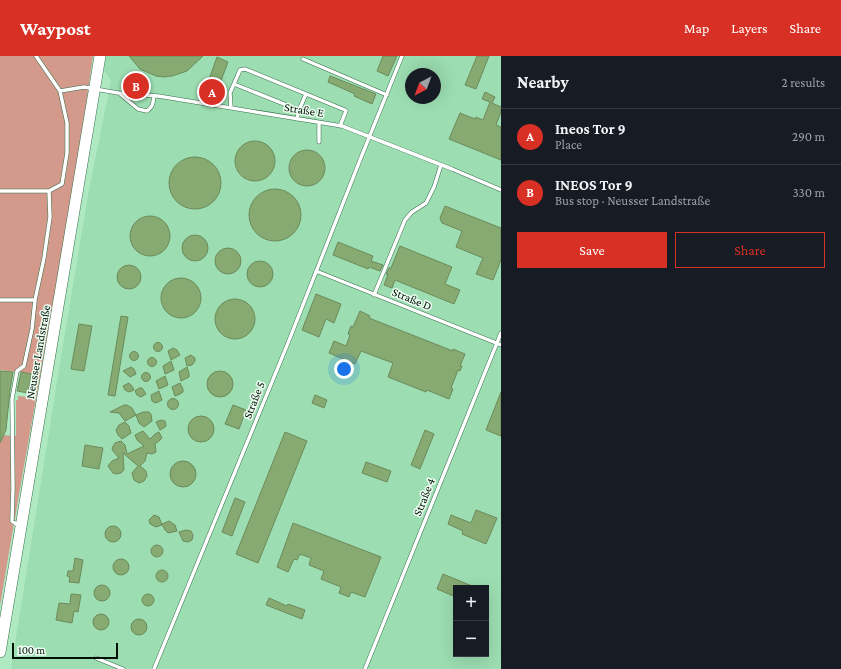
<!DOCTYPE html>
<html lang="en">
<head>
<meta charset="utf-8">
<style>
	:root { --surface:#171b24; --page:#20242c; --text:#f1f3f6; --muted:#9ea1a6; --line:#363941; --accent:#d93025 }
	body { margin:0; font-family:"Crimson Pro",serif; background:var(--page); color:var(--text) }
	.controls { position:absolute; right:12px; bottom:12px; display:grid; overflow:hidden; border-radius:0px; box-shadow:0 4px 16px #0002 }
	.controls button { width:36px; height:36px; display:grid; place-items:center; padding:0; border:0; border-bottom:1px solid var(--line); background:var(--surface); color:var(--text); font:20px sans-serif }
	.compass { position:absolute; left:405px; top:12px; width:36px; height:36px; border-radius:50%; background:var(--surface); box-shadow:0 4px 16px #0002; rotate:221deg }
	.scale { position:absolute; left:12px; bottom:10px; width:106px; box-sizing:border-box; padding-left:4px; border:2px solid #001004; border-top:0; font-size:11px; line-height:14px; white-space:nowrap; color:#001004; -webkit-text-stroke:3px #edfff2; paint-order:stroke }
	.you { position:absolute; left:344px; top:313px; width:14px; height:14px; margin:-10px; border:3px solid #fff; border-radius:50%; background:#1a73e8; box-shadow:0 0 0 6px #1a73e833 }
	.badge { display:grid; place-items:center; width:26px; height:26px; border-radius:50%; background:var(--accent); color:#fff; font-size:13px; font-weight:700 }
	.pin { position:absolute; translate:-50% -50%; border:2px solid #fff; box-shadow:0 1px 4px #0006 }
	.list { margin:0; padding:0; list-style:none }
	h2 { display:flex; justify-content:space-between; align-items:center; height:52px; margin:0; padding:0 16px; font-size:17px }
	h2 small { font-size:13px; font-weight:400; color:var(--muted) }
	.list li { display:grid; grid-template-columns:26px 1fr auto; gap:12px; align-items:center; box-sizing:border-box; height:56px; padding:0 16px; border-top:1px solid var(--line) }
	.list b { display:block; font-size:15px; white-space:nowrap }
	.list p { margin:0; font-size:13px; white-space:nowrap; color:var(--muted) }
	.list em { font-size:13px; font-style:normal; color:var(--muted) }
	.actions { display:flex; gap:8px; padding:12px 16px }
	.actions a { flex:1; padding:9px 0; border:1px solid var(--accent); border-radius:0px; text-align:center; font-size:14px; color:var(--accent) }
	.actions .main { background:var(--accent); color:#fff }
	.map { position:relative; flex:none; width:501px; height:613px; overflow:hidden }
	header { display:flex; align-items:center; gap:24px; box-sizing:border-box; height:56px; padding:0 20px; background:var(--accent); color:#fff }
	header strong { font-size:19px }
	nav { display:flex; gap:22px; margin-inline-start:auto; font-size:14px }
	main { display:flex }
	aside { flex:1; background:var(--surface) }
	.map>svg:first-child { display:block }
	.built { fill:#9cddb1; fill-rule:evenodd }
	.green { fill:#d3998a }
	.building { fill:#86aa72; stroke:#6c8b5a }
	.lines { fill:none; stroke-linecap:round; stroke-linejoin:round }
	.service-casing { stroke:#366d4b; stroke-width:4.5 }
	.primary-casing { stroke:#366d4b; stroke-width:12 }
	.service { stroke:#fff; stroke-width:3.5 }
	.primary { stroke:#fff; stroke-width:11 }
	.labels { text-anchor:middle; stroke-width:3; stroke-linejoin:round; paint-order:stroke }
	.street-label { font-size:12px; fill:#001004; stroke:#edfff2 }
</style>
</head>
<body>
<header>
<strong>Waypost</strong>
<nav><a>Map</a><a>Layers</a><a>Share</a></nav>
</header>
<main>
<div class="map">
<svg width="501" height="613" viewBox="0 0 501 613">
	<rect width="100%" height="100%" fill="#aee9c1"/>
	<path class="built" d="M 106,0 L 501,0 L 501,613 L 11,613 L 62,295 L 89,134 L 111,25 L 104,14 ZM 411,18 L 435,18 L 435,42 L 411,42 ZM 456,532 L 486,532 L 486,598 L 456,598 Z"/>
	<path class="green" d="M 0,0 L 93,0 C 67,184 30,367 0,550 L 0,379 L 16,380 L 16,344 L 18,344 L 18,340 L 29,341 L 34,318 L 0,314 Z"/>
	<path class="building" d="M 129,0 L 203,0 L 187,15 L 172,20 L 164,21 L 156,20 L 140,13 Z
		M 383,0 L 397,0 L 388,20 L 377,15 Z
		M 477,0 L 489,0 L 476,33 L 465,29 Z
		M 217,1 L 228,6 L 218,33 L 223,35 L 219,44 L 205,41 L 202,37 L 207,29 Z
		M 330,20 L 376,38 L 372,48 L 354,40 L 355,38 L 328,26 Z
		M 485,36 L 495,41 L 492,47 L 501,51 L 501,56 L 496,69 L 501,71 L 501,104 L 449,83 L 460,57 L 475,63 L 476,61 L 483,64 L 490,46 L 482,43 Z
		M235 105a20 20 0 1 1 40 0a20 20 0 1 1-40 0Z
		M289 112a18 18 0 1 1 36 0a18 18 0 1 1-36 0Z
		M169 127a26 26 0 1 1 52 0a26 26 0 1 1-52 0Z
		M249 159a26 26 0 1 1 52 0a26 26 0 1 1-52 0Z
		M 445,150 L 501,172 L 501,204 L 493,224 L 476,218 L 483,202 L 456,191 L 462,175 L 442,167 L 440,162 Z
		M130 180a20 20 0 1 1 40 0a20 20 0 1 1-40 0Z
		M182 192a13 13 0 1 1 26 0a13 13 0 1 1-26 0Z
		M 338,186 L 373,200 L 371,205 L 383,209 L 380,215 L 369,211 L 368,213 L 333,199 Z
		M 400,190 L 452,211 L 445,228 L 460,234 L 454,248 L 395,224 L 392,232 L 384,229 L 388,218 L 386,218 L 389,212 L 391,212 Z
		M215 205a13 13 0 1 1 26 0a13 13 0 1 1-26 0Z
		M247 218a13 13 0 1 1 26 0a13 13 0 1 1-26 0Z
		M117 221a12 12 0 1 1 24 0a12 12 0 1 1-24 0Z
		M161 242a20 20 0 1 1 40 0a20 20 0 1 1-40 0Z
		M 316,238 L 341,248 L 334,267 L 326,263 L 319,281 L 302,274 Z
		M215 263a20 20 0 1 1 40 0a20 20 0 1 1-40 0Z
		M 360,255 L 370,260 L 369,262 L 453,295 L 453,293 L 465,298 L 460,310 L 462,310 L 460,315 L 458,314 L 451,332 L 453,333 L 449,343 L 427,334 L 426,336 L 388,321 L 393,307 L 361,295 L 355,308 L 329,297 L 334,285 L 346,290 L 350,279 L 348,278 L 351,270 L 353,271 Z
		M 121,260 L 128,261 L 115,340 L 108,339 Z
		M 79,268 L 92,270 L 84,315 L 71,313 Z
		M153.5 291a4.5 4.5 0 1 1 9 0a4.5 4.5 0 1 1-9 0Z
		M 173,292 L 177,294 L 180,299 L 171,304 L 168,295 Z
		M129.5 300a4.5 4.5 0 1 1 9 0a4.5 4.5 0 1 1-9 0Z
		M 191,299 L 195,302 L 195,305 L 192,309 L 187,310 L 185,302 Z
		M147.5 306a4.5 4.5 0 1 1 9 0a4.5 4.5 0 1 1-9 0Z
		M 171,305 L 174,314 L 165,318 L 163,310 Z
		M 131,311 L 134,313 L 136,318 L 130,321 L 123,315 Z
		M 187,311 L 189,317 L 189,321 L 181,325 L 179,316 Z
		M207 328a13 13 0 1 1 26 0a13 13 0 1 1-26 0Z
		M 0,315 L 13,316 L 10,334 L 6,374 L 0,387 Z
		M 21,316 L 31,318 L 28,337 L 17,335 Z
		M141.5 321a4.5 4.5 0 1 1 9 0a4.5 4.5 0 1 1-9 0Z
		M 165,320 L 168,329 L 159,333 L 156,325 Z
		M 129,327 L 132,330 L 134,334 L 129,336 L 125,334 L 123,330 Z
		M 180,327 L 183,333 L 183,336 L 180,338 L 175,340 L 172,331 Z
		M 139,332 L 142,332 L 146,338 L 141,341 L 137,339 L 135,335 Z
		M 159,335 L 162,344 L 158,346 L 155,347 L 152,345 L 151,339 Z
		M 501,336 L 501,380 L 486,374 Z
		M 315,339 L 327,344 L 324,352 L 312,347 Z
		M167.5 348a5.5 5.5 0 1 1 11 0a5.5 5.5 0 1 1-11 0Z
		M 124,349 L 127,349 L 132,352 L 136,359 L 125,365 L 119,357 L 110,356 Z
		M 233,349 L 246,354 L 239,373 L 225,368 Z
		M 143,356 L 149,356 L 151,358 L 152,365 L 144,371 L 139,367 L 136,359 Z
		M188 373a13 13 0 1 1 26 0a13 13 0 1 1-26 0Z
		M 161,364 L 165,365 L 166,369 L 165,371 L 160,374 L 156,366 Z
		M 125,366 L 129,370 L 131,377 L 122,383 L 118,379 L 116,374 L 119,369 Z
		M 425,374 L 434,378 L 420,413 L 411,409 Z
		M 143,375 L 150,383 L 155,378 L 159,376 L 162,382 L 160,384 L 155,388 L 156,396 L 152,398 L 147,397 L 145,405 L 140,410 L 146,415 L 147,420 L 144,425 L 139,427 L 134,424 L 132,417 L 138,410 L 123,397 L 124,414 L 121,417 L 116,418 L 113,417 L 108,410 L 112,405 L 119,402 L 113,395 L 112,392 L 115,387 L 121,385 L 125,389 L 127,398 L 144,390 L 137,384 L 135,379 Z
		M 285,376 L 307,385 L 258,507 L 236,498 Z
		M 85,389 L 103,392 L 99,413 L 82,410 Z
		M170 418a13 13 0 1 1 26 0a13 13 0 1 1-26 0Z
		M 366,406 L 391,415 L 387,426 L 362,417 Z
		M 235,442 L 245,446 L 232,480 L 222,476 Z
		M 476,454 L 497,462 L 486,488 L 462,478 L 463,475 L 448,468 L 451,459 L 471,467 Z
		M 154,459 L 159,461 L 162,469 L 156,471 L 150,468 L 149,464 Z
		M 169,465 L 175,469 L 177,475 L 168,477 L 165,474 L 162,468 Z
		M 293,467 L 381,501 L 365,541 L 351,536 L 349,541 L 339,537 L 341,531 L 321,523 L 324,515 L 309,509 L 311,502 L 300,498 L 297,504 L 294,503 L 288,516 L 277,511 Z
		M105 478a8 8 0 1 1 16 0a8 8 0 1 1-16 0Z
		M 186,474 L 191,475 L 193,479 L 192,484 L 188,486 L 183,485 L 179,476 Z
		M151 495a6 6 0 1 1 12 0a6 6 0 1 1-12 0Z
		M 75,502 L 83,504 L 79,527 L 69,526 L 70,521 L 67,520 L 68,515 L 73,515 Z
		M113 511a8 8 0 1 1 16 0a8 8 0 1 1-16 0Z
		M156 520a6 6 0 1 1 12 0a6 6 0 1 1-12 0Z
		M 443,518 L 477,532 L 456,532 L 456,541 L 437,533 Z
		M94 537a8 8 0 1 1 16 0a8 8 0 1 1-16 0Z
		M 71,538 L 81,539 L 78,556 L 74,555 L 72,567 L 56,564 L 59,547 L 70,548 Z
		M142 544a6 6 0 1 1 12 0a6 6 0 1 1-12 0Z
		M 269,542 L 287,550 L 288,548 L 305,554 L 302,563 L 266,549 Z
		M93 566a8 8 0 1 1 16 0a8 8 0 1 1-16 0Z
		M131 571a8 8 0 1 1 16 0a8 8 0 1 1-16 0Z"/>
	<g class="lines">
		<defs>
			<path id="service" d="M 36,0 L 60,35 L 84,31 L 118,37 L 158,40 L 342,70 L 452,113 L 501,134
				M 303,3 L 387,39
				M 234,28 L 299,54 L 297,63
				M 119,37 L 138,53 L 147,55 C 153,51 153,47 154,40
				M 231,52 L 230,37 L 240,14 L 245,13 L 345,54 L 346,55 L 340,70
				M 299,54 L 306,38
				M 319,67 L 319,86
				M 0,135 L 49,135 L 62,128 L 67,97 L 67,67 L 60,35
				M 316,215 L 501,289
				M 374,239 L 405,164 L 412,156 L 426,147 L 434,131 L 441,109
				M 0,244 L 35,244
				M 19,470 L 12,465 L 13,432 L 12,343 L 17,315 L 24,310 L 32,273 L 35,244 L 44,202 L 50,161 L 49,135
				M 96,602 L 123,613
				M 154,613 L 288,287 L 360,104 L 402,0
				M 365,613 L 501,277"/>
			<path id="primary" d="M 0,596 L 100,0"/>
		</defs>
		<use href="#service" class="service-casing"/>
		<use href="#primary" class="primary-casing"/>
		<use href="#service" class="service"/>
		<use href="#primary" class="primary"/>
	</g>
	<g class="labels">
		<g class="street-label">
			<text transform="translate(304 54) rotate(9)" y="4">Straße E</text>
			<text transform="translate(412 243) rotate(22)" y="4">Straße D</text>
			<text transform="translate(38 296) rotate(-80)" y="4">Neusser Landstraße</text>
			<text transform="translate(254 344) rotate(-68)" y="4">Straße 5</text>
			<text transform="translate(424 441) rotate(-68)" y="4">Straße 4</text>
		</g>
	</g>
</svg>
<div class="controls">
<button>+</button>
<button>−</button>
</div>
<svg class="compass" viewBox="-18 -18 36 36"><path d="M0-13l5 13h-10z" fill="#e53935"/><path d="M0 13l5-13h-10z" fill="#9ea1a6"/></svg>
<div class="scale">100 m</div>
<div class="you"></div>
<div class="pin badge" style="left:212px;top:36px">A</div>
<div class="pin badge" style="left:136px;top:30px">B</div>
</div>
<aside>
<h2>Nearby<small>2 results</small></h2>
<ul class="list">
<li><span class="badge">A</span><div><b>Ineos Tor 9</b><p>Place</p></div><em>290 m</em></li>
<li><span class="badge">B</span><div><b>INEOS Tor 9</b><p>Bus stop · Neusser Landstraße</p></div><em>330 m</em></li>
</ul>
<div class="actions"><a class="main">Save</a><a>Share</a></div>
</aside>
</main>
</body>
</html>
